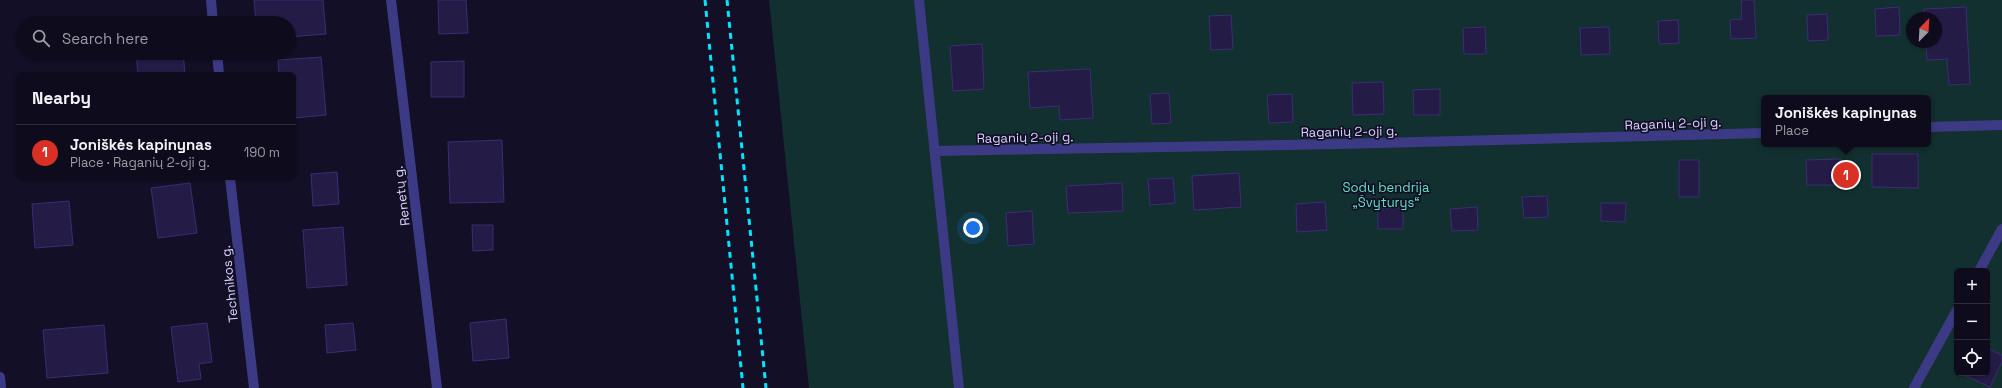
<!DOCTYPE html>
<html lang="en">
<head>
<meta charset="utf-8">
<style>
	:root { --surface:#0e0b1c; --page:#1c1929; --text:#f1f3f6; --muted:#9b9ba3; --line:#2e2b3b; --accent:#d93025 }
	body { margin:0; font-family:"Space Grotesk",sans-serif; background:var(--page); color:var(--text) }
	.controls { position:absolute; right:12px; bottom:12px; display:grid; overflow:hidden; border-radius:6px; box-shadow:0 1px 3px #0004 }
	.controls button { width:36px; height:36px; display:grid; place-items:center; padding:0; border:0; border-bottom:1px solid var(--line); background:var(--surface); color:var(--text); font:20px sans-serif }
	.compass { position:absolute; left:1906px; top:12px; width:36px; height:36px; border-radius:50%; background:var(--surface); box-shadow:0 1px 3px #0004; rotate:24deg }
	.you { position:absolute; left:973px; top:228px; width:14px; height:14px; margin:-10px; border:3px solid #fff; border-radius:50%; background:#1a73e8; box-shadow:0 0 0 6px #1a73e833 }
	.badge { display:grid; place-items:center; width:26px; height:26px; border-radius:50%; background:var(--accent); color:#fff; font-size:13px; font-weight:700 }
	.pin { position:absolute; translate:-50% -50%; border:2px solid #fff; box-shadow:0 1px 4px #0006 }
	.popup { position:absolute; left:1761px; top:95px; width:170px; height:52px; box-sizing:border-box; display:grid; place-content:center; border-radius:6px; background:var(--surface); filter:drop-shadow(0 1px 3px #0005); font-size:13px; white-space:nowrap; color:var(--muted) }
	.popup b { font-size:15px; color:var(--text) }
	.popup::after { content:''; position:absolute; left:50%; top:100%; margin-left:-8px; border:8px solid transparent; border-top-color:var(--surface) }
	.list { margin:0; padding:0; list-style:none }
	h2 { display:flex; justify-content:space-between; align-items:center; height:52px; margin:0; padding:0 16px; font-size:17px }
	h2 small { font-size:13px; font-weight:400; color:var(--muted) }
	.list li { display:grid; grid-template-columns:26px 1fr auto; gap:12px; align-items:center; box-sizing:border-box; height:56px; padding:0 16px; border-top:1px solid var(--line) }
	.list b { display:block; font-size:15px; white-space:nowrap }
	.list p { margin:0; font-size:13px; white-space:nowrap; color:var(--muted) }
	.list em { font-size:13px; font-style:normal; color:var(--muted) }
	.icon { flex:none; width:22px; height:22px; fill:none; stroke:currentColor; stroke-width:2; stroke-linecap:round; stroke-linejoin:round }
	.map { position:relative; flex:none; width:2002px; height:388px; overflow:hidden }
	.search { position:absolute; background:var(--surface); box-shadow:0 1px 3px #0004; left:16px; top:16px; width:280px; height:44px; display:flex; align-items:center; gap:10px; box-sizing:border-box; padding:0 14px; border-radius:22px; color:var(--muted); font-size:15px }
	.panel { position:absolute; background:var(--surface); box-shadow:0 1px 3px #0004; left:16px; top:72px; width:280px; height:108px; border-radius:6px }
	.map>svg:first-child { display:block }
	.green { fill:#12302f; fill-rule:evenodd }
	.building { fill:#241b47; stroke:#3b2d73 }
	.lines { fill:none; stroke-linecap:round; stroke-linejoin:round }
	.street { stroke:#3d3a85; stroke-width:10 }
	.rail { stroke:#00e5ff; stroke-width:3; stroke-dasharray:6 5; stroke-linecap:butt }
	.labels { text-anchor:middle; stroke-width:3.5; stroke-linejoin:round; paint-order:stroke }
	.street-label { font-size:13px; fill:#d9d4ff; stroke:#130f26 }
	.park-label { font-size:13px; fill:#5fe0c0; stroke:#130f26 }
</style>
</head>
<body>
<div class="map">
<svg width="2002" height="388" viewBox="0 0 2002 388">
	<rect width="100%" height="100%" fill="#130f26"/>
	<path class="green" d="M 769,0 L 2002,0 L 2002,388 L 809,388 ZM 1912,18 L 1936,18 L 1936,42 L 1912,42 ZM 1764,98 L 1928,98 L 1928,144 L 1764,144 ZM 1957,271 L 1987,271 L 1987,373 L 1957,373 Z"/>
	<path class="building" d="M 254,0 L 323,0 L 326,34 L 289,37 L 289,23 L 256,23 Z
		M 438,0 L 466,0 L 468,33 L 439,34 Z
		M 1741,0 L 1754,0 L 1756,38 L 1731,39 L 1730,20 L 1742,19 Z
		M 1899,7 L 1900,35 L 1876,36 L 1875,9 Z
		M 1966,7 L 1970,84 L 1949,85 L 1947,59 L 1927,60 L 1926,42 L 1936,42 L 1936,18 L 1925,18 L 1924,9 Z
		M 1827,14 L 1828,40 L 1808,41 L 1807,15 Z
		M 1231,15 L 1233,49 L 1211,50 L 1209,16 Z
		M 1678,20 L 1679,43 L 1659,44 L 1658,21 Z
		M 1485,27 L 1486,54 L 1464,54 L 1463,28 Z
		M 1609,27 L 1610,54 L 1581,55 L 1580,28 Z
		M 982,44 L 984,89 L 953,91 L 950,46 Z
		M 136,53 L 183,53 L 185,74 L 138,74 Z
		M 321,57 L 326,115 L 294,118 L 294,74 L 279,74 L 278,60 Z
		M 464,61 L 464,97 L 431,97 L 431,62 Z
		M 1090,69 L 1093,118 L 1060,120 L 1059,106 L 1030,108 L 1028,72 Z
		M 1383,82 L 1384,114 L 1353,115 L 1352,83 Z
		M 1440,89 L 1440,115 L 1414,115 L 1413,90 Z
		M 1169,93 L 1171,123 L 1152,124 L 1150,94 Z
		M 1292,94 L 1293,122 L 1269,123 L 1267,95 Z
		M 502,140 L 504,202 L 450,203 L 448,142 Z
		M 1872,154 L 1918,154 L 1918,188 L 1872,187 Z
		M 1841,159 L 1842,185 L 1807,185 L 1806,160 Z
		M 1679,160 L 1699,160 L 1699,197 L 1679,197 Z
		M 337,172 L 339,204 L 313,206 L 311,174 Z
		M 1239,173 L 1241,207 L 1194,210 L 1192,176 Z
		M 1173,178 L 1175,203 L 1150,205 L 1148,179 Z
		M 190,183 L 197,233 L 158,238 L 151,188 Z
		M 1122,183 L 1123,211 L 1068,213 L 1066,186 Z
		M 1547,196 L 1548,217 L 1524,218 L 1522,197 Z
		M 69,201 L 73,245 L 35,248 L 32,204 Z
		M 1325,202 L 1327,230 L 1297,232 L 1296,204 Z
		M 1601,203 L 1626,203 L 1625,222 L 1601,221 Z
		M 1477,207 L 1478,230 L 1452,231 L 1450,209 Z
		M 1403,208 L 1403,229 L 1378,229 L 1378,209 Z
		M 1032,211 L 1034,244 L 1008,246 L 1006,213 Z
		M 472,225 L 493,225 L 493,250 L 473,251 Z
		M 343,227 L 347,285 L 307,288 L 303,230 Z
		M 506,319 L 509,358 L 473,361 L 470,323 Z
		M 207,323 L 212,362 L 199,364 L 201,379 L 178,382 L 171,327 Z
		M 353,323 L 356,350 L 327,353 L 325,325 Z
		M 104,325 L 108,373 L 47,378 L 43,330 Z
		M 1987,348 L 2002,355 L 2002,362 L 1990,387 L 1962,374 L 1987,373 Z"/>
	<g class="lines">
		<path class="street" d="M 211,0 L 213,23
			M 391,0 L 437,388
			M 919,0 L 959,388
			M 217,53 L 219,74
			M 1928,127 L 2002,125
			M 935,151 L 1339,144 L 1764,133
			M 230,178 L 254,388
			M 1979,271 L 2002,229
			M 0,377 L 1,388
			M 1914,388 L 1957,310"/>
		<path class="rail" d="M 705,0 L 743,388
			M 727,0 L 766,388"/>
	</g>
	<g class="labels">
		<g class="street-label">
			<text transform="translate(1673 123) rotate(-2)" y="5">Raganių 2-oji g.</text>
			<text transform="translate(1349 131) rotate(-1)" y="5">Raganių 2-oji g.</text>
			<text transform="translate(1025 137) rotate(-1)" y="5">Raganių 2-oji g.</text>
			<text transform="translate(401 196) rotate(-97)" y="5">Renetų g.</text>
			<text transform="translate(229 284) rotate(-96)" y="5">Technikos g.</text>
		</g>
		<g class="park-label">
			<text x="1386" y="192">Sodų bendrija<tspan x="1386" dy="15">„Švyturys“</tspan></text>
		</g>
	</g>
</svg>
<div class="controls">
<button>+</button>
<button>−</button>
<button><svg class="icon" aria-label="locate" viewBox="0 0 24 24"><circle cx="12" cy="12" r="6"/><path d="M12 2v4M12 18v4M2 12h4M18 12h4"/></svg></button>
</div>
<svg class="compass" viewBox="-18 -18 36 36"><path d="M0-13l5 13h-10z" fill="#e53935"/><path d="M0 13l5-13h-10z" fill="#9b9ba3"/></svg>
<div class="you"></div>
<div class="pin badge" style="left:1846px;top:175px">1</div>
<div class="popup"><b>Joniškės kapinynas</b>Place</div>
<div class="search"><svg class="icon" aria-label="search" viewBox="0 0 24 24"><circle cx="10" cy="10" r="6"/><path d="M15 15l6 6"/></svg>Search here</div>
<section class="panel">
<h2>Nearby<small></small></h2>
<ul class="list">
<li><span class="badge">1</span><div><b>Joniškės kapinynas</b><p>Place · Raganių 2-oji g.</p></div><em>190 m</em></li>
</ul>
</section>
</div>
</body>
</html>
